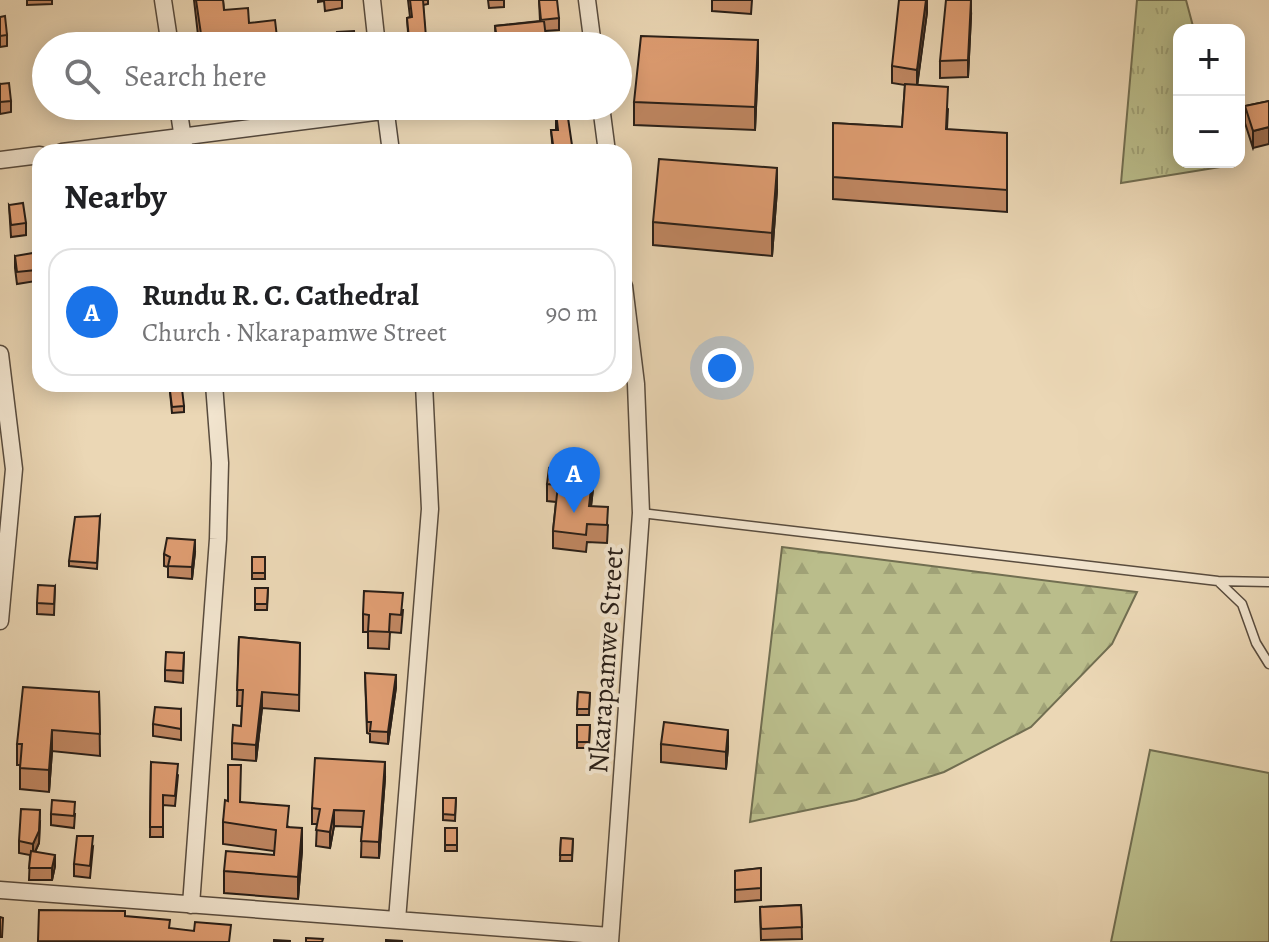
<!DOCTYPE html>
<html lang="en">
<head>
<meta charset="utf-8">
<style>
	:root { --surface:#fff; --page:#f2f2f2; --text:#202124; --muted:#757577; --line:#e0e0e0; --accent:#1a73e8 }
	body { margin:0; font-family:Alegreya,serif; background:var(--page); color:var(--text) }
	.controls { position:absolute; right:24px; top:24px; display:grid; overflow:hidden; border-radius:16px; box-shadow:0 4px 20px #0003 }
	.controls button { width:72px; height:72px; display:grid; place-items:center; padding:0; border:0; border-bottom:2px solid var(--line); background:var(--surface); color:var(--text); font:40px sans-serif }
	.you { position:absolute; left:722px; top:368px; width:28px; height:28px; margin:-20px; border:6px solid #fff; border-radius:50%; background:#1a73e8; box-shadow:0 0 0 12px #1a73e833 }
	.badge { display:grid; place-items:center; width:52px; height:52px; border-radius:50%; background:var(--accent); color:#fff; font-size:26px; font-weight:700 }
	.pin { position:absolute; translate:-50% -66px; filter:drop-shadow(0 2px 4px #0008) }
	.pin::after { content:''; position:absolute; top:42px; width:28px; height:24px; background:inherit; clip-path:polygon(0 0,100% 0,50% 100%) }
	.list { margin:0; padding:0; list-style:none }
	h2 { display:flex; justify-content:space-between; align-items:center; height:104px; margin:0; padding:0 32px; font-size:34px }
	h2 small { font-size:26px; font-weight:400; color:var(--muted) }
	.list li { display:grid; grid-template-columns:52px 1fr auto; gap:24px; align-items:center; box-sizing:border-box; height:128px; margin:0 16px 16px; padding:0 16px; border:2px solid var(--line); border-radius:24px }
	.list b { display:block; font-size:30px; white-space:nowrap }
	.list p { margin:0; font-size:26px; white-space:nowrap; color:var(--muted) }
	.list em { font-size:26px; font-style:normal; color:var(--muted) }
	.icon { flex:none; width:44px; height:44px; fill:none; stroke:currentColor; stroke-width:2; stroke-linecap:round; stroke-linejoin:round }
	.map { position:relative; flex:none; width:1269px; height:942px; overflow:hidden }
	.search { position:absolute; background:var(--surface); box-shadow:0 4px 20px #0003; left:32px; top:32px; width:600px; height:88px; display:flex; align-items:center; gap:20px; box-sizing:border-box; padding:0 28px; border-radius:44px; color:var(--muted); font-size:30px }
	.panel { position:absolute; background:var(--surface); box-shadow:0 4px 20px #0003; left:32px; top:144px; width:600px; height:248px; border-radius:24px }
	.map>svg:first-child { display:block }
	.grass { fill:url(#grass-tufts); stroke:#716e51; stroke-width:2 }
	.forest { fill:url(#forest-firs); stroke:#716e51; stroke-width:2 }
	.park { fill:#babd8b; stroke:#716e51; stroke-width:2 }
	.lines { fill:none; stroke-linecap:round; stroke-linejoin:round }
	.service-casing { stroke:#594c3e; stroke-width:11 }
	.minor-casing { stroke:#594c3e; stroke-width:19 }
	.service { stroke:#f2e5cf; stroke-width:8 }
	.minor { stroke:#f2e5cf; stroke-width:16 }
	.wall { fill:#c08762; stroke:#281e17; stroke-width:2 }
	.shaded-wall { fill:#9c6e50; stroke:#281e17; stroke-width:2 }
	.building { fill:#df9d72; stroke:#281e17; stroke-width:2 }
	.labels { text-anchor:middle; stroke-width:8; stroke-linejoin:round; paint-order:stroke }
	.street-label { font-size:28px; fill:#281e17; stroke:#f2e5cf }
</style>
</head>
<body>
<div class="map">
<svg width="1269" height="942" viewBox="0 0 1269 942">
	<defs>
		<pattern id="grass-tufts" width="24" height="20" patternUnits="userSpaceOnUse" patternTransform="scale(2)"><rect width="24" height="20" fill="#babd8b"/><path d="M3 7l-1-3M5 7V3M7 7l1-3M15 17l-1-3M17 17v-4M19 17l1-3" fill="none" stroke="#a0a277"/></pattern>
		<pattern id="forest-firs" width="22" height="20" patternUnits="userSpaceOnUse" patternTransform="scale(2)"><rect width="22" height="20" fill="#babd8b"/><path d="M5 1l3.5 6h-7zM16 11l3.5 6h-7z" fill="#a0a277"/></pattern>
	</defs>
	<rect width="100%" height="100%" fill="#ebd7b5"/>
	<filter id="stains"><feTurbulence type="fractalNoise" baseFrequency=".0025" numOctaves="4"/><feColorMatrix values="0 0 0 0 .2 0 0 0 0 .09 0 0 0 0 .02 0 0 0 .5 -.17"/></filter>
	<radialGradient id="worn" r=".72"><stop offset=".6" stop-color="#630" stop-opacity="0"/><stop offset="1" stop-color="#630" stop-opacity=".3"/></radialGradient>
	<path class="grass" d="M 1137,0 L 1186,0 L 1194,30 L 1179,30 L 1179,162 L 1232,162 L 1233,165 L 1121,183 Z"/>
	<path class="forest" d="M 782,547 L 1137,592 L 1112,644 L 1031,727 L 944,772 L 856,800 L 750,822 Z"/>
	<path class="park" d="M 1150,750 L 1269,773 L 1269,942 L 1111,942 Z"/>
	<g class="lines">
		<defs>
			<path id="service" d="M 641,513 L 1218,581 L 1269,582
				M 1219,582 L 1242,604 L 1256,643 L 1269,664"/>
			<path id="minor" d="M 163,0 L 170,46
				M 372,0 L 377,46
				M 587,0 L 593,46
				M 178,106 L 185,152
				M 385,106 L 391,152
				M 601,106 L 607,152
				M 62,152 L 422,106
				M 0,160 L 40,155
				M 0,354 L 14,469 L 0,621
				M 0,890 L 610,936
				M 191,905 L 218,539 L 220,463 L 214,384
				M 397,920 L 430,509 L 424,384
				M 610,942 L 641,513 L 636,384 L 624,286"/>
		</defs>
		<use href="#service" class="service-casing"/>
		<use href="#minor" class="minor-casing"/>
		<use href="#service" class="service"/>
		<use href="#minor" class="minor"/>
	</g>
	<path class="wall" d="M 27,0 L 52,0 L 52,4 L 27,5 Z
		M 194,0 L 223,0 L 224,10 L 249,23 L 278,46 L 190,46 L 190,35 L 198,35 Z
		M 318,0 L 342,0 L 342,8 L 325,11 L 324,1 L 318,2 Z
		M 408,0 L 428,0 L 428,4 L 423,5 L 426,46 L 409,46 L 407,18 L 410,17 Z
		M 488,0 L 504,0 L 504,7 L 489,8 Z
		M 539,0 L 559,18 L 559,30 L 545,31 L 547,46 L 496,46 L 495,26 L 540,21 Z
		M 712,0 L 752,0 L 751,14 L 712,11 Z
		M 927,0 L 927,12 L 917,85 L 948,109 L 947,129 L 1007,190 L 1007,212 L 833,199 L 833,123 L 902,127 L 905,85 L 892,83 L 892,66 Z
		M 971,16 L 968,77 L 940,78 L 940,61 Z
		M 0,17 L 7,35 L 7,46 L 0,47 Z
		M 758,63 L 755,130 L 634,125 L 634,102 Z
		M 0,84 L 11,101 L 11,112 L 0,114 Z
		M 1269,101 L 1253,148 L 1245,123 L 1245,106 Z
		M 213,106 L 268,106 L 214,113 Z
		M 556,112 L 573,152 L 553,152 L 551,130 L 556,130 Z
		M 777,190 L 772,256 L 653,245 L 653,222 Z
		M 9,205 L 26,223 L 26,235 L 11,237 Z
		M 15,256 L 36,270 L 36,281 L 17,284 L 15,268 Z
		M 170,391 L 184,406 L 184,412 L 172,413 Z
		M 594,480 L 591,506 L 608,525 L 607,543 L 587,542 L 586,552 L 553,548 L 553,531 L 556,502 L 547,501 L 547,484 Z
		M 100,516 L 97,569 L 69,566 L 69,561 Z
		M 195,552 L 192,579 L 168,577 L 168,567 L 164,566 L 164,554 Z
		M 252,557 L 265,557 L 265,579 L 252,579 Z
		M 55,586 L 54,615 L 37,614 L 37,603 Z
		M 255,588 L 268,588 L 267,610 L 255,610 Z
		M 403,610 L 401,633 L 390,632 L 389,649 L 368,648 L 368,632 L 363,632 L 363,614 Z
		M 239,637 L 300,643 L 299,711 L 262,708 L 256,761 L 232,759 L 232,743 L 241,726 L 242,706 L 237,706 Z
		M 184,653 L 183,683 L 165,681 L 165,670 Z
		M 365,673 L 396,687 L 388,744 L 370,742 L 370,734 L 367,733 Z
		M 99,692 L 100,756 L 52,751 L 49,792 L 20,789 L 20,765 L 17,765 L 17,744 Z
		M 578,692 L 590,693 L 589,715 L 577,715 Z
		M 181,709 L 181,740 L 153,736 L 153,724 Z
		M 577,725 L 590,725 L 589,748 L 577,748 Z
		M 661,744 L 728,747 L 726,769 L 661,762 Z
		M 151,762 L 178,775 L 175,806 L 163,805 L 163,837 L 150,837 Z
		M 385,778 L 379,858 L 361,857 L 362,827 L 334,826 L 330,848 L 316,846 L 317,824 L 312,824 L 312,808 Z
		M 443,798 L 456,798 L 455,821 L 443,820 Z
		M 228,801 L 241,802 L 289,827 L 302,850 L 298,899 L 224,893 L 224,871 L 274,855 L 274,851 L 223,844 L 223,822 Z
		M 51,814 L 75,814 L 74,828 L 51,825 Z
		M 40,822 L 39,843 L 35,852 L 55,866 L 52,880 L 29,880 L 30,855 L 19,853 L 19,841 Z
		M 445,828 L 457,828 L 457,851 L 445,851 Z
		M 561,838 L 573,839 L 572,861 L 560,861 Z
		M 93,847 L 90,878 L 74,876 L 74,864 Z
		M 761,868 L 761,900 L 735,902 L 735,871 Z
		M 801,905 L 802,939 L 761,940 L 760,907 Z"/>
	<path class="shaded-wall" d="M 926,0 L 927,12 L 917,87 L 917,70 Z
		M 971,0 L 971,16 L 968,77 L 968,60 Z
		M 758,40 L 758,63 L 755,130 L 755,107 Z
		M 1269,127 L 1269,144 L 1253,148 L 1253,131 Z
		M 777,168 L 777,190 L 772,256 L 772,233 Z
		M 594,463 L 594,480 L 589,524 L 589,506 Z
		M 195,540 L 195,552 L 192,579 L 192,567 Z
		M 396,675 L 396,687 L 388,744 L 388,732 Z
		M 262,692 L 262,708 L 256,761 L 256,745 Z
		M 52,730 L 52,751 L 49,792 L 49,770 Z
		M 728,730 L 728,747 L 726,769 L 726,752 Z
		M 385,762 L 385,778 L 379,858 L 379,842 Z
		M 40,810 L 39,843 L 33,856 L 33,844 Z
		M 334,810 L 334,826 L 330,848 L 330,832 Z
		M 302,828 L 302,850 L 298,899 L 298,877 Z
		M 55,855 L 55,866 L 52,880 L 52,868 Z"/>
	<path class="building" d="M 196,0 L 223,0 L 224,10 L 248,8 L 249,23 L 275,20 L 278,46 L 192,46 L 190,35 L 201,34 Z
		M 410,0 L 423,0 L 426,37 L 409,39 L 407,18 L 412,17 Z
		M 539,0 L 557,0 L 559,18 L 541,20 Z
		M 899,0 L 926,0 L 917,70 L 892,66 Z
		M 946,0 L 971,0 L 968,60 L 940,61 Z
		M 5,16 L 7,35 L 0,36 L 0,17 Z
		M 544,21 L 547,46 L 498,46 L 495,26 Z
		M 354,31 L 355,46 L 338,46 L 337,32 Z
		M 641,36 L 758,40 L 755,107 L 634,102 Z
		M 9,83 L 11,101 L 0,102 L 0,84 Z
		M 905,84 L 948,87 L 946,129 L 1007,133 L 1007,190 L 833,177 L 833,123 L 902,127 Z
		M 1269,101 L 1269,127 L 1253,131 L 1245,106 Z
		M 567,111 L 573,152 L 554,152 L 551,130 L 558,130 L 556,112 Z
		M 442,148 L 443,152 L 426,152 L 425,150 Z
		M 371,149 L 371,152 L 356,152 Z
		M 659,159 L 777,168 L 772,233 L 653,222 Z
		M 23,203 L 26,223 L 11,225 L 9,205 Z
		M 33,253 L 36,270 L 17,272 L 15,256 Z
		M 182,389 L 184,406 L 172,407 L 170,391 Z
		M 561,459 L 594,463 L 589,506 L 608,507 L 607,525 L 587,524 L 586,535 L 553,531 L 558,485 L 547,484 L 549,468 L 560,470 Z
		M 100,516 L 97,563 L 69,561 L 75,517 Z
		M 167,538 L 195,540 L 192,567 L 168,566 L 170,557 L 164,554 Z
		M 252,557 L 265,557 L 265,573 L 252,573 Z
		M 38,585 L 55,586 L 54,604 L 37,603 Z
		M 255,588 L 268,588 L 267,604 L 255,604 Z
		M 364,591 L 403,593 L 401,615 L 390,614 L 389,632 L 368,631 L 369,615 L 363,614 Z
		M 239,637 L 300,643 L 299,695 L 262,692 L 256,745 L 232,743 L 233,725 L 241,726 L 243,690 L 237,690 Z
		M 166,652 L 184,653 L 183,671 L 165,670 Z
		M 365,673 L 396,675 L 388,732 L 370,731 L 371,722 L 367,722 Z
		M 23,687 L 99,692 L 100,734 L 52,730 L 49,770 L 20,768 L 22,744 L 17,744 Z
		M 578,692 L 590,693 L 589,709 L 577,709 Z
		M 155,707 L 181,709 L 181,729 L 153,724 Z
		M 664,722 L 728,730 L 726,752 L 661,744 Z
		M 577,725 L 590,725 L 589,742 L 577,742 Z
		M 315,758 L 385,762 L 379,842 L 361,841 L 364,811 L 334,810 L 330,832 L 316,830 L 320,809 L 312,808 Z
		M 151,762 L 178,764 L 175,796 L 163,795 L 163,827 L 150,827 Z
		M 228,765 L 241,765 L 240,802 L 289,806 L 287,827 L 302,828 L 298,877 L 224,871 L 226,851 L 274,855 L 276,830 L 223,822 L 225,800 L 228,801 Z
		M 443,798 L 456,798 L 455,815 L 443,814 Z
		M 52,800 L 75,802 L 74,816 L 51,814 Z
		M 21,809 L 40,810 L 39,831 L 33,844 L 19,841 Z
		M 445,828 L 457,828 L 457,845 L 445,845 Z
		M 77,836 L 93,836 L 90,866 L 74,864 Z
		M 561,838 L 573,839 L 572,855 L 560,855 Z
		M 31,851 L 55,855 L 52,868 L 29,868 Z
		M 761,868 L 761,888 L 735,890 L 735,871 Z
		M 801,905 L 802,927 L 761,929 L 760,907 Z
		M 39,910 L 125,911 L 125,916 L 170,920 L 169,928 L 194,931 L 195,922 L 231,925 L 229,942 L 38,941 Z
		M 0,917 L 3,918 L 2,937 L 0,937 Z
		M 306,938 L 323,939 L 322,942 L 306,942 Z
		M 274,940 L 290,941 L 290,942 L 274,942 Z
		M 386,940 L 402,941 L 402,942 L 386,942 Z"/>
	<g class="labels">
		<g class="street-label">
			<text transform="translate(605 660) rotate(-86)" y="10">Nkarapamwe Street</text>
		</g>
	</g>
	<rect width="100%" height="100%" filter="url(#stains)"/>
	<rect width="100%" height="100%" fill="url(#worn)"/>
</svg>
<div class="controls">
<button>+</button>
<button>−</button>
</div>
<div class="you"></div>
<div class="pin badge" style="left:574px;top:513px">A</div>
<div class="search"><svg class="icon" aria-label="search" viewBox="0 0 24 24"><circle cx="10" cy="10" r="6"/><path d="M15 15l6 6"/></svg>Search here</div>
<section class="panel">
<h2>Nearby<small></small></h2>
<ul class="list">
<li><span class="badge">A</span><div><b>Rundu R. C. Cathedral</b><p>Church · Nkarapamwe Street</p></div><em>90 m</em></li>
</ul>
</section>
</div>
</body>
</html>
